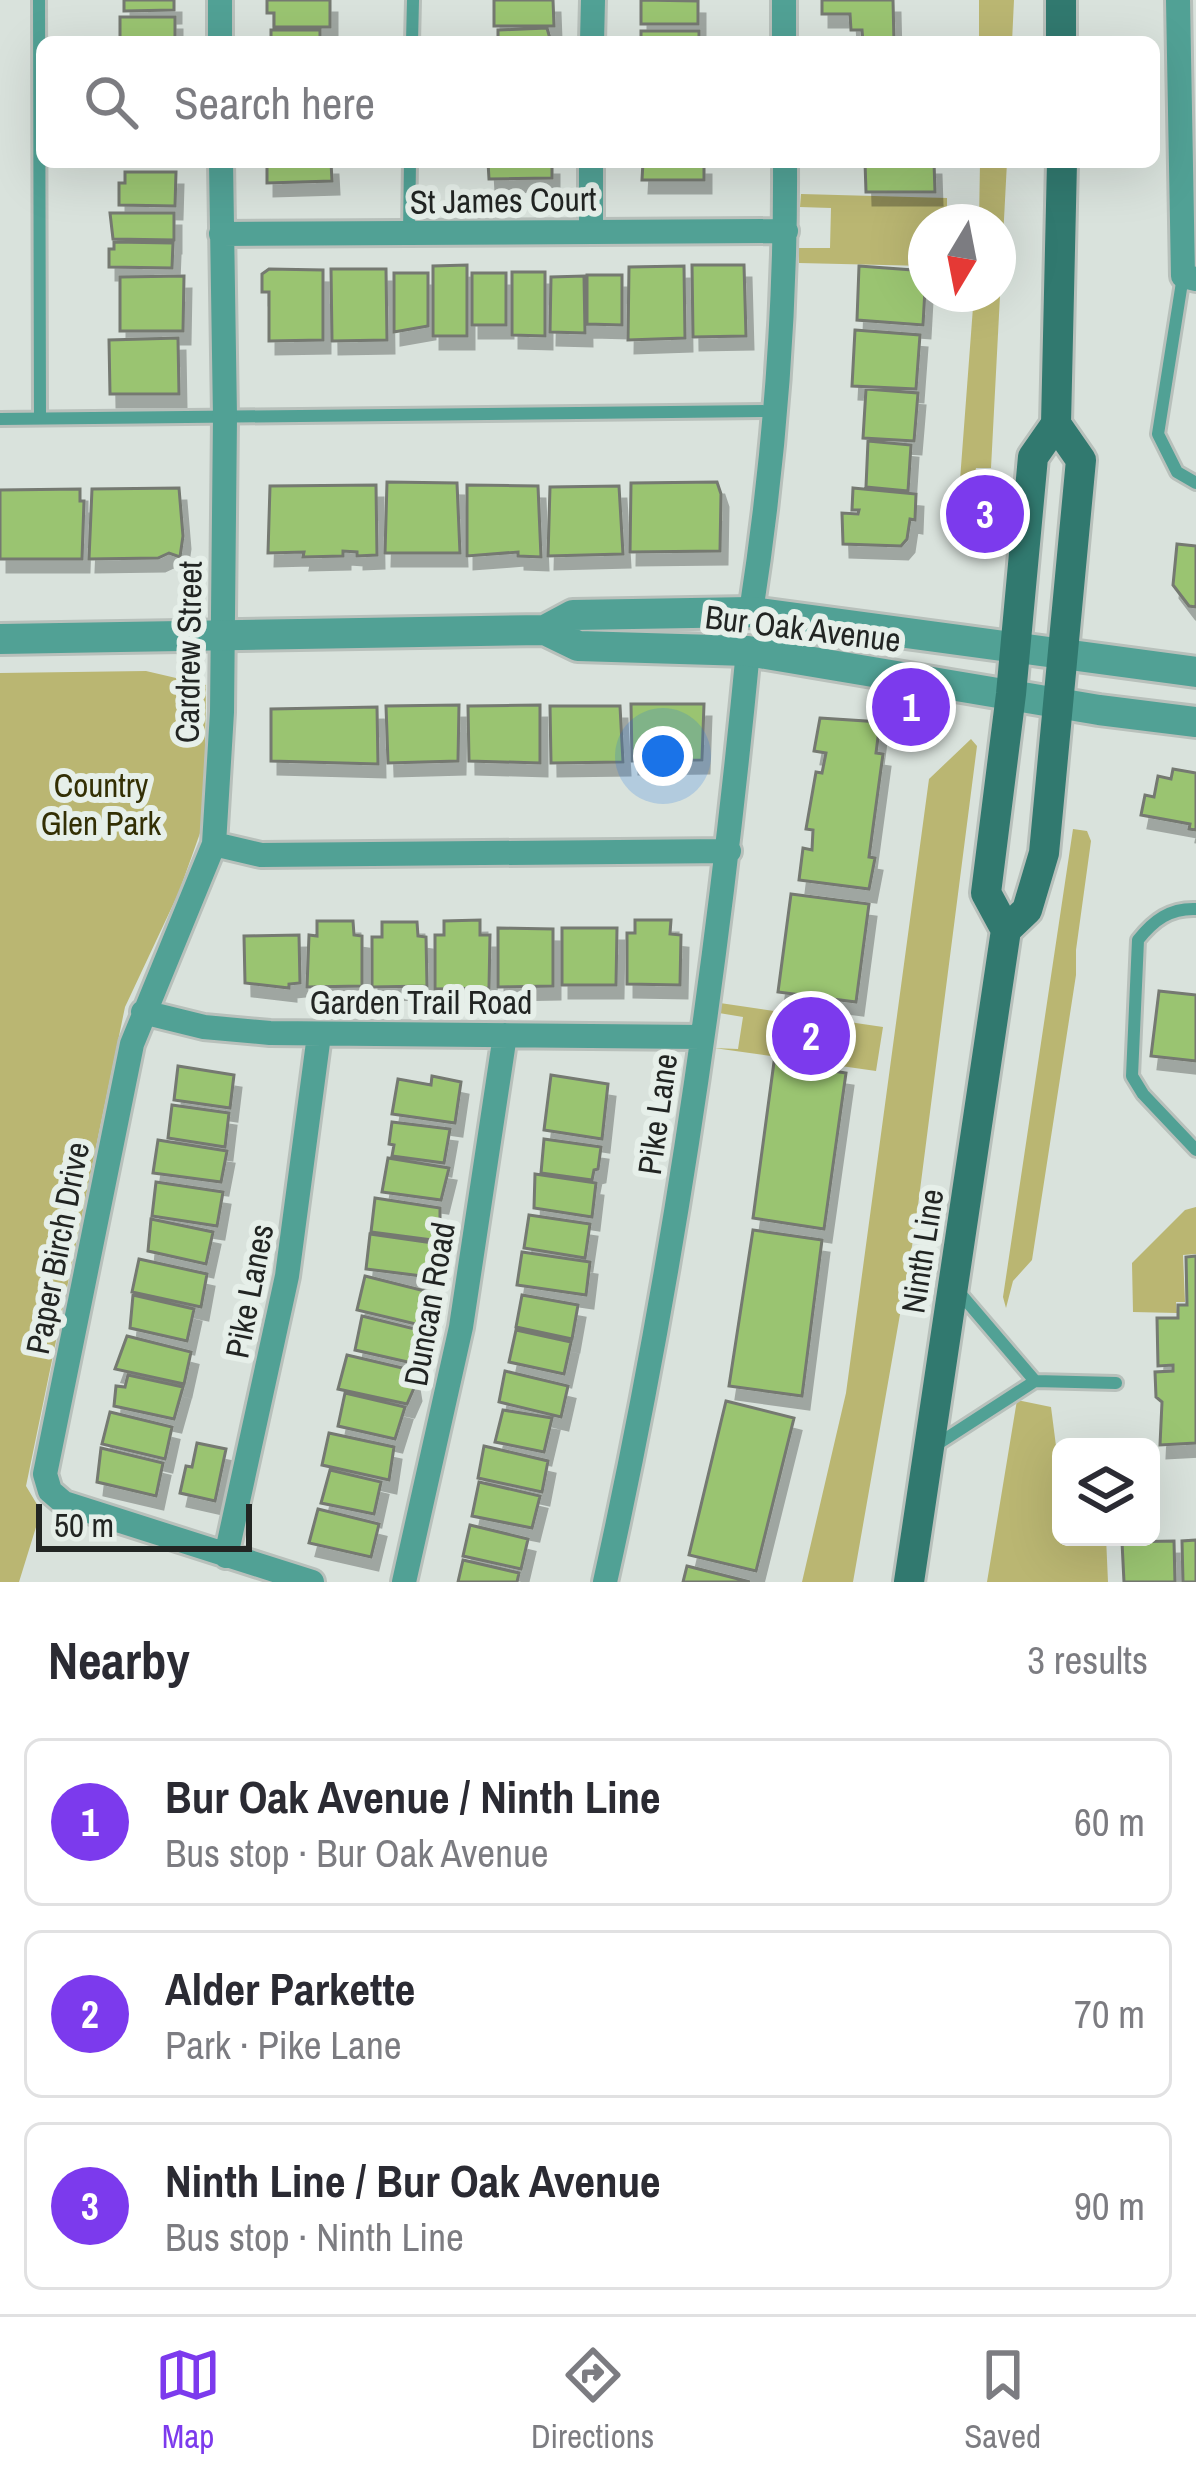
<!DOCTYPE html>
<html lang="en">
<head>
<meta charset="utf-8">
<style>
	:root { --surface:#fff; --page:#f2f2f3; --text:#2b2b33; --muted:#7c7c81; --line:#e1e1e2; --accent:#7c3aed }
	body { margin:0; font-family:"Archivo Narrow",sans-serif; background:var(--page); color:var(--text) }
	.controls { position:absolute; right:36px; bottom:36px; display:grid; overflow:hidden; border-radius:18px; box-shadow:0 12px 48px #0002 }
	.controls button { width:108px; height:108px; display:grid; place-items:center; padding:0; border:0; border-bottom:3px solid var(--line); background:var(--surface); color:var(--text); font:60px sans-serif }
	.compass { position:absolute; left:908px; top:204px; width:108px; height:108px; border-radius:50%; background:var(--surface); box-shadow:0 12px 48px #0002; rotate:190deg }
	.scale { position:absolute; left:36px; bottom:30px; width:216px; box-sizing:border-box; padding-left:12px; border:6px solid #222523; border-top:0; font-size:33px; line-height:42px; white-space:nowrap; color:#222523; -webkit-text-stroke:9px #e6efe9; paint-order:stroke }
	.you { position:absolute; left:663px; top:756px; width:42px; height:42px; margin:-30px; border:9px solid #fff; border-radius:50%; background:#1a73e8; box-shadow:0 0 0 18px #1a73e833 }
	.badge { display:grid; place-items:center; width:78px; height:78px; border-radius:50%; background:var(--accent); color:#fff; font-size:39px; font-weight:700 }
	.pin { position:absolute; translate:-50% -50%; border:6px solid #fff; box-shadow:0 3px 12px #0006 }
	.list { margin:0; padding:0; list-style:none }
	h2 { display:flex; justify-content:space-between; align-items:center; height:156px; margin:0; padding:0 48px; font-size:51px }
	h2 small { font-size:39px; font-weight:400; color:var(--muted) }
	.list li { display:grid; grid-template-columns:78px 1fr auto; gap:36px; align-items:center; box-sizing:border-box; height:168px; margin:0 24px 24px; padding:0 24px; border:3px solid var(--line); border-radius:18px }
	.list b { display:block; font-size:45px; white-space:nowrap }
	.list p { margin:0; font-size:39px; white-space:nowrap; color:var(--muted) }
	.list em { font-size:39px; font-style:normal; color:var(--muted) }
	.icon { flex:none; width:66px; height:66px; fill:none; stroke:currentColor; stroke-width:2; stroke-linecap:round; stroke-linejoin:round }
	.map { position:relative; flex:none; width:1196px; height:1582px; overflow:hidden }
	.search { position:absolute; background:var(--surface); box-shadow:0 12px 48px #0002; left:36px; right:36px; top:36px; height:132px; display:flex; align-items:center; gap:30px; box-sizing:border-box; padding:0 42px; border-radius:18px; color:var(--muted); font-size:45px }
	.sheet { height:732px; background:var(--surface) }
	nav { display:flex; justify-content:space-around; align-items:center; box-sizing:border-box; height:168px; border-top:3px solid var(--line); background:var(--surface); font-size:33px; color:var(--muted) }
	nav a { display:grid; justify-items:center; gap:6px }
	nav .on { color:var(--accent) }
	.map>svg:first-child { display:block }
	.green { fill:#bab672 }
	.building { fill:#9ac471; stroke:#747971; stroke-width:3; filter:url(#shadow) }
	.lines { fill:none; stroke-linecap:round; stroke-linejoin:round }
	.service-casing { stroke:#b8c0bb; stroke-width:18 }
	.minor-casing { stroke:#b8c0bb; stroke-width:30 }
	.tertiary-casing { stroke:#b8c0bb; stroke-width:36 }
	.secondary-casing { stroke:#b8c0bb; stroke-width:36 }
	.service { stroke:#51a195; stroke-width:12 }
	.minor { stroke:#51a195; stroke-width:24 }
	.tertiary { stroke:#51a195; stroke-width:30 }
	.secondary { stroke:#31796f; stroke-width:30 }
	.labels { text-anchor:middle; stroke-width:12; stroke-linejoin:round; paint-order:stroke }
	.street-label { font-size:33px; fill:#222523; stroke:#e6efe9 }
	.park-label { font-size:33px; fill:#332f04; stroke:#e6efe9 }
</style>
</head>
<body>
<div class="map">
<svg width="1196" height="1582" viewBox="0 0 1196 1582">
	<defs>
		<filter id="shadow"><feDropShadow dx="7" dy="13" stdDeviation="0" flood-color="#0004"/></filter>
	</defs>
	<rect width="100%" height="100%" fill="#d9e2dc"/>
	<path class="green" d="M 979,0 L 1014,0 L 1012,42 L 979,42 Z
		M 980,162 L 1007,162 L 991,468 L 976,468 L 973,482 L 960,480 L 974,294 L 998,294 L 998,222 L 979,222 Z
		M 801,194 L 947,198 L 947,222 L 926,222 L 926,266 L 799,263 L 799,248 L 830,248 L 831,208 L 800,207 Z
		M 146,671 L 206,685 L 204,822 L 179,892 L 125,1007 L 26,1486 L 41,1511 L 19,1582 L 0,1582 L 0,673 Z
		M 971,739 L 977,746 L 915,1229 L 853,1582 L 802,1582 L 846,1393 L 929,779 Z
		M 1073,829 L 1087,831 L 1091,841 L 1076,950 L 1076,975 L 1032,1260 L 1013,1281 L 1006,1308 L 1003,1297 Z
		M 720,1003 L 883,1027 L 876,1071 L 714,1048 L 738,1049 L 743,1017 L 719,1013 Z
		M 1196,1207 L 1196,1254 L 1183,1255 L 1185,1302 L 1176,1302 L 1177,1313 L 1133,1312 L 1132,1263 L 1185,1210 Z
		M 1017,1400 L 1051,1407 L 1056,1446 L 1061,1448 L 1061,1537 L 1106,1537 L 1108,1582 L 987,1582 Z"/>
	<path class="building" d="M 124,0 L 174,0 L 174,10 L 124,11 Z
		M 267,0 L 330,0 L 330,27 L 274,27 L 274,13 L 267,13 Z
		M 494,0 L 553,0 L 554,26 L 494,26 Z
		M 641,0 L 698,1 L 698,24 L 641,24 Z
		M 822,0 L 893,0 L 894,42 L 863,42 L 862,30 L 851,30 L 850,14 L 822,14 Z
		M 120,17 L 175,17 L 175,42 L 120,40 Z
		M 547,28 L 551,42 L 498,42 L 498,30 Z
		M 271,30 L 320,30 L 320,42 L 271,42 Z
		M 641,31 L 699,31 L 699,42 L 641,42 Z
		M 267,162 L 331,162 L 332,181 L 267,183 Z
		M 488,162 L 552,162 L 552,178 L 489,179 Z
		M 643,162 L 704,162 L 704,180 L 642,180 Z
		M 865,162 L 934,162 L 935,192 L 866,192 Z
		M 125,172 L 176,172 L 175,206 L 119,205 L 119,183 L 125,183 Z
		M 110,213 L 174,213 L 174,240 L 113,239 Z
		M 114,242 L 173,243 L 172,268 L 109,267 L 109,249 L 114,249 Z
		M 467,265 L 467,336 L 433,336 L 433,266 Z
		M 692,265 L 744,265 L 746,336 L 693,337 Z
		M 684,266 L 685,338 L 628,340 L 629,267 Z
		M 859,266 L 926,271 L 923,325 L 857,320 Z
		M 269,269 L 323,270 L 323,340 L 269,341 L 269,292 L 262,292 L 262,274 Z
		M 331,269 L 386,269 L 387,340 L 332,341 Z
		M 512,272 L 545,272 L 545,336 L 512,335 Z
		M 394,273 L 428,273 L 428,326 L 394,332 Z
		M 472,273 L 506,273 L 506,325 L 472,325 Z
		M 587,275 L 622,275 L 622,325 L 587,324 Z
		M 184,276 L 183,331 L 120,331 L 120,277 Z
		M 584,276 L 585,333 L 550,332 L 551,277 Z
		M 855,330 L 920,335 L 916,389 L 852,386 Z
		M 178,338 L 179,394 L 110,394 L 109,340 Z
		M 866,389 L 918,393 L 914,441 L 863,438 Z
		M 868,441 L 911,445 L 908,491 L 866,487 Z
		M 387,482 L 457,483 L 460,553 L 385,553 Z
		M 717,482 L 721,494 L 720,551 L 630,552 L 631,483 Z
		M 376,485 L 377,555 L 357,556 L 357,552 L 343,551 L 343,556 L 303,557 L 304,552 L 268,553 L 270,486 Z
		M 467,485 L 538,486 L 541,557 L 518,556 L 518,552 L 467,556 Z
		M 619,486 L 623,554 L 548,556 L 550,487 Z
		M 179,488 L 183,536 L 180,557 L 169,553 L 158,558 L 89,559 L 92,489 Z
		M 853,488 L 916,494 L 915,520 L 910,519 L 907,539 L 901,546 L 843,544 L 842,513 L 858,514 L 859,510 L 852,510 Z
		M 80,489 L 80,501 L 84,501 L 82,559 L 0,559 L 0,490 Z
		M 1177,544 L 1196,546 L 1196,607 L 1189,606 L 1173,585 Z
		M 631,704 L 704,704 L 702,760 L 632,761 Z
		M 459,705 L 458,761 L 388,763 L 386,706 Z
		M 540,705 L 540,763 L 469,761 L 468,706 Z
		M 550,706 L 620,706 L 623,762 L 551,763 Z
		M 377,707 L 378,764 L 271,761 L 271,709 Z
		M 820,718 L 880,722 L 876,753 L 883,754 L 869,857 L 875,858 L 869,889 L 799,880 L 803,848 L 812,850 L 813,830 L 806,829 L 816,772 L 822,773 L 826,753 L 814,751 Z
		M 1173,769 L 1196,773 L 1196,830 L 1189,829 L 1190,824 L 1141,815 L 1145,795 L 1154,797 L 1158,776 L 1171,779 Z
		M 791,894 L 869,904 L 856,1002 L 778,992 Z
		M 480,920 L 480,935 L 490,935 L 489,988 L 435,989 L 435,935 L 444,935 L 444,921 Z
		M 635,920 L 671,920 L 670,934 L 681,935 L 680,985 L 627,984 L 627,933 L 635,933 Z
		M 317,921 L 353,921 L 354,935 L 362,936 L 362,986 L 307,987 L 309,935 L 317,936 Z
		M 382,922 L 417,922 L 418,936 L 426,937 L 427,986 L 372,987 L 372,937 L 382,937 Z
		M 498,928 L 553,929 L 553,986 L 498,987 Z
		M 562,928 L 617,928 L 616,985 L 562,985 Z
		M 299,935 L 300,983 L 289,984 L 289,988 L 245,983 L 244,936 Z
		M 1159,991 L 1196,995 L 1196,1061 L 1151,1056 Z
		M 774,1062 L 846,1073 L 824,1229 L 753,1218 Z
		M 178,1066 L 234,1075 L 230,1108 L 174,1100 Z
		M 551,1075 L 608,1084 L 602,1139 L 544,1130 Z
		M 432,1076 L 461,1082 L 455,1123 L 392,1114 L 398,1079 L 431,1085 Z
		M 172,1105 L 229,1113 L 225,1147 L 168,1138 Z
		M 392,1122 L 450,1129 L 444,1163 L 392,1156 L 394,1145 L 389,1144 Z
		M 544,1139 L 601,1147 L 598,1169 L 594,1170 L 592,1180 L 541,1173 Z
		M 158,1140 L 227,1151 L 221,1182 L 153,1173 Z
		M 388,1158 L 449,1168 L 441,1200 L 382,1192 Z
		M 535,1174 L 596,1183 L 592,1217 L 534,1208 Z
		M 156,1182 L 223,1192 L 217,1226 L 152,1216 Z
		M 375,1198 L 440,1208 L 440,1241 L 371,1232 Z
		M 529,1215 L 590,1224 L 585,1258 L 524,1248 Z
		M 151,1219 L 213,1232 L 206,1264 L 148,1251 Z
		M 753,1230 L 822,1240 L 802,1396 L 729,1386 Z
		M 370,1234 L 440,1244 L 430,1277 L 366,1269 Z
		M 522,1252 L 590,1262 L 586,1295 L 517,1285 Z
		M 1196,1256 L 1196,1443 L 1160,1445 L 1162,1402 L 1156,1397 L 1155,1372 L 1173,1371 L 1173,1365 L 1158,1366 L 1157,1318 L 1178,1318 L 1178,1305 L 1187,1305 L 1186,1257 Z
		M 139,1259 L 207,1274 L 201,1307 L 132,1292 Z
		M 365,1276 L 433,1293 L 424,1326 L 357,1310 Z
		M 133,1295 L 194,1309 L 187,1341 L 130,1328 Z
		M 522,1295 L 578,1305 L 572,1339 L 516,1327 Z
		M 362,1316 L 423,1331 L 412,1363 L 355,1350 Z
		M 516,1330 L 571,1342 L 564,1374 L 509,1362 Z
		M 127,1336 L 191,1352 L 184,1384 L 115,1369 Z
		M 347,1355 L 411,1370 L 414,1388 L 407,1404 L 338,1389 Z
		M 505,1371 L 568,1386 L 561,1417 L 499,1402 Z
		M 128,1375 L 183,1387 L 174,1419 L 114,1406 L 116,1386 L 125,1387 Z
		M 345,1393 L 405,1407 L 395,1439 L 338,1426 Z
		M 726,1401 L 794,1418 L 756,1571 L 689,1555 Z
		M 503,1410 L 552,1418 L 544,1452 L 495,1442 Z
		M 110,1412 L 172,1427 L 165,1459 L 102,1444 Z
		M 329,1433 L 394,1447 L 389,1480 L 322,1465 Z
		M 197,1443 L 226,1449 L 215,1501 L 180,1493 L 186,1466 L 192,1467 Z
		M 484,1446 L 548,1461 L 542,1492 L 478,1478 Z
		M 101,1448 L 163,1463 L 156,1496 L 97,1482 Z
		M 330,1470 L 381,1482 L 374,1514 L 321,1503 Z
		M 479,1482 L 540,1496 L 532,1528 L 472,1516 Z
		M 318,1509 L 379,1524 L 371,1557 L 309,1543 Z
		M 470,1525 L 528,1539 L 521,1569 L 463,1556 Z
		M 1196,1540 L 1196,1582 L 1183,1582 L 1182,1541 Z
		M 1174,1541 L 1175,1582 L 1124,1582 L 1122,1542 Z
		M 463,1560 L 519,1573 L 517,1582 L 458,1582 Z
		M 687,1566 L 750,1582 L 683,1582 Z"/>
	<g class="lines">
		<defs>
			<path id="service" d="M 39,0 L 40,418
				M 412,42 L 413,0
				M 409,233 L 410,162
				M 1183,276 L 1158,434 L 1177,472 L 1196,483
				M 0,419 L 775,411
				M 1196,909 C 1170,908 1154,920 1138,940 L 1132,1076 L 1143,1094 L 1196,1150
				M 958,1291 L 1035,1381
				M 933,1447 L 1035,1381 L 1116,1383"/>
			<path id="minor" d="M 220,0 L 220,42
				M 784,0 L 784,42
				M 1178,0 L 1183,276 L 1196,279
				M 592,42 L 593,0
				M 221,162 L 225,417 L 222,712 L 214,844 L 132,1044 L 45,1474 L 50,1491 L 64,1503 L 312,1582
				M 591,231 L 591,162
				M 221,234 L 786,231
				M 751,612 C 774,463 786,313 785,162
				M 214,844 L 261,855 L 729,851
				M 143,1012 L 204,1027 L 270,1033 L 701,1037
				M 226,1556 L 287,1276 L 319,1035
				M 404,1582 L 461,1327 L 505,1035
				M 605,1582 C 673,1275 718,964 748,651"/>
			<path id="tertiary" d="M 545,630 L 573,615 L 751,612 L 1196,672
				M 0,639 L 545,630 L 578,646 L 748,651 L 1099,710 L 1196,722"/>
			<path id="secondary" d="M 1061,0 L 1061,42
				M 1006,930 L 1027,910 L 1044,853 L 1081,460 L 1056,424
				M 909,1582 L 1006,930 L 986,893 L 1011,694 L 1033,457 L 1056,424 L 1062,162"/>
		</defs>
		<use href="#service" class="service-casing"/>
		<use href="#minor" class="minor-casing"/>
		<use href="#tertiary" class="tertiary-casing"/>
		<use href="#secondary" class="secondary-casing"/>
		<use href="#service" class="service"/>
		<use href="#minor" class="minor"/>
		<use href="#tertiary" class="tertiary"/>
		<use href="#secondary" class="secondary"/>
	</g>
	<g class="labels">
		<g class="street-label">
			<text transform="translate(503 200) rotate(-1)" y="12">St James Court</text>
			<text transform="translate(803 628) rotate(7)" y="12">Bur Oak Avenue</text>
			<text transform="translate(188 652) rotate(-89)" y="12">Cardrew Street</text>
			<text x="421" y="1014">Garden Trail Road</text>
			<text transform="translate(657 1114) rotate(-82)" y="12">Pike Lane</text>
			<text transform="translate(57 1248) rotate(-79)" y="12">Paper Birch Drive</text>
			<text transform="translate(922 1251) rotate(-81)" y="12">Ninth Line</text>
			<text transform="translate(249 1291) rotate(-79)" y="12">Pike Lanes</text>
			<text transform="translate(429 1304) rotate(-80)" y="12">Duncan Road</text>
		</g>
		<g class="park-label">
			<text x="101" y="797">Country<tspan x="101" dy="38">Glen Park</tspan></text>
		</g>
	</g>
</svg>
<div class="controls">
<button><svg class="icon" aria-label="layers" viewBox="0 0 24 24"><path d="M12 4l9 5-9 5-9-5zM3 14l9 5 9-5"/></svg></button>
</div>
<svg class="compass" viewBox="-18 -18 36 36"><path d="M0-13l5 13h-10z" fill="#e53935"/><path d="M0 13l5-13h-10z" fill="#7c7c81"/></svg>
<div class="scale">50 m</div>
<div class="you"></div>
<div class="pin badge" style="left:911px;top:707px">1</div>
<div class="pin badge" style="left:811px;top:1036px">2</div>
<div class="pin badge" style="left:985px;top:514px">3</div>
<div class="search"><svg class="icon" aria-label="search" viewBox="0 0 24 24"><circle cx="10" cy="10" r="6"/><path d="M15 15l6 6"/></svg>Search here</div>
</div>
<section class="sheet">
<h2>Nearby<small>3 results</small></h2>
<ul class="list">
<li><span class="badge">1</span><div><b>Bur Oak Avenue / Ninth Line</b><p>Bus stop · Bur Oak Avenue</p></div><em>60 m</em></li>
<li><span class="badge">2</span><div><b>Alder Parkette</b><p>Park · Pike Lane</p></div><em>70 m</em></li>
<li><span class="badge">3</span><div><b>Ninth Line / Bur Oak Avenue</b><p>Bus stop · Ninth Line</p></div><em>90 m</em></li>
</ul>
</section>
<nav>
<a class="on"><svg class="icon" aria-label="map" viewBox="0 0 24 24"><path d="M3 6l6-2 6 2 6-2v14l-6 2-6-2-6 2zM9 4v14M15 6v14"/></svg>Map</a>
<a><svg class="icon" aria-label="directions" viewBox="0 0 24 24"><path d="M12 3l9 9-9 9-9-9zM9 14v-3h6M13 9l2 2-2 2"/></svg>Directions</a>
<a><svg class="icon" aria-label="saved" viewBox="0 0 24 24"><path d="M7 4h10v16l-5-4-5 4z"/></svg>Saved</a>
</nav>
</body>
</html>
